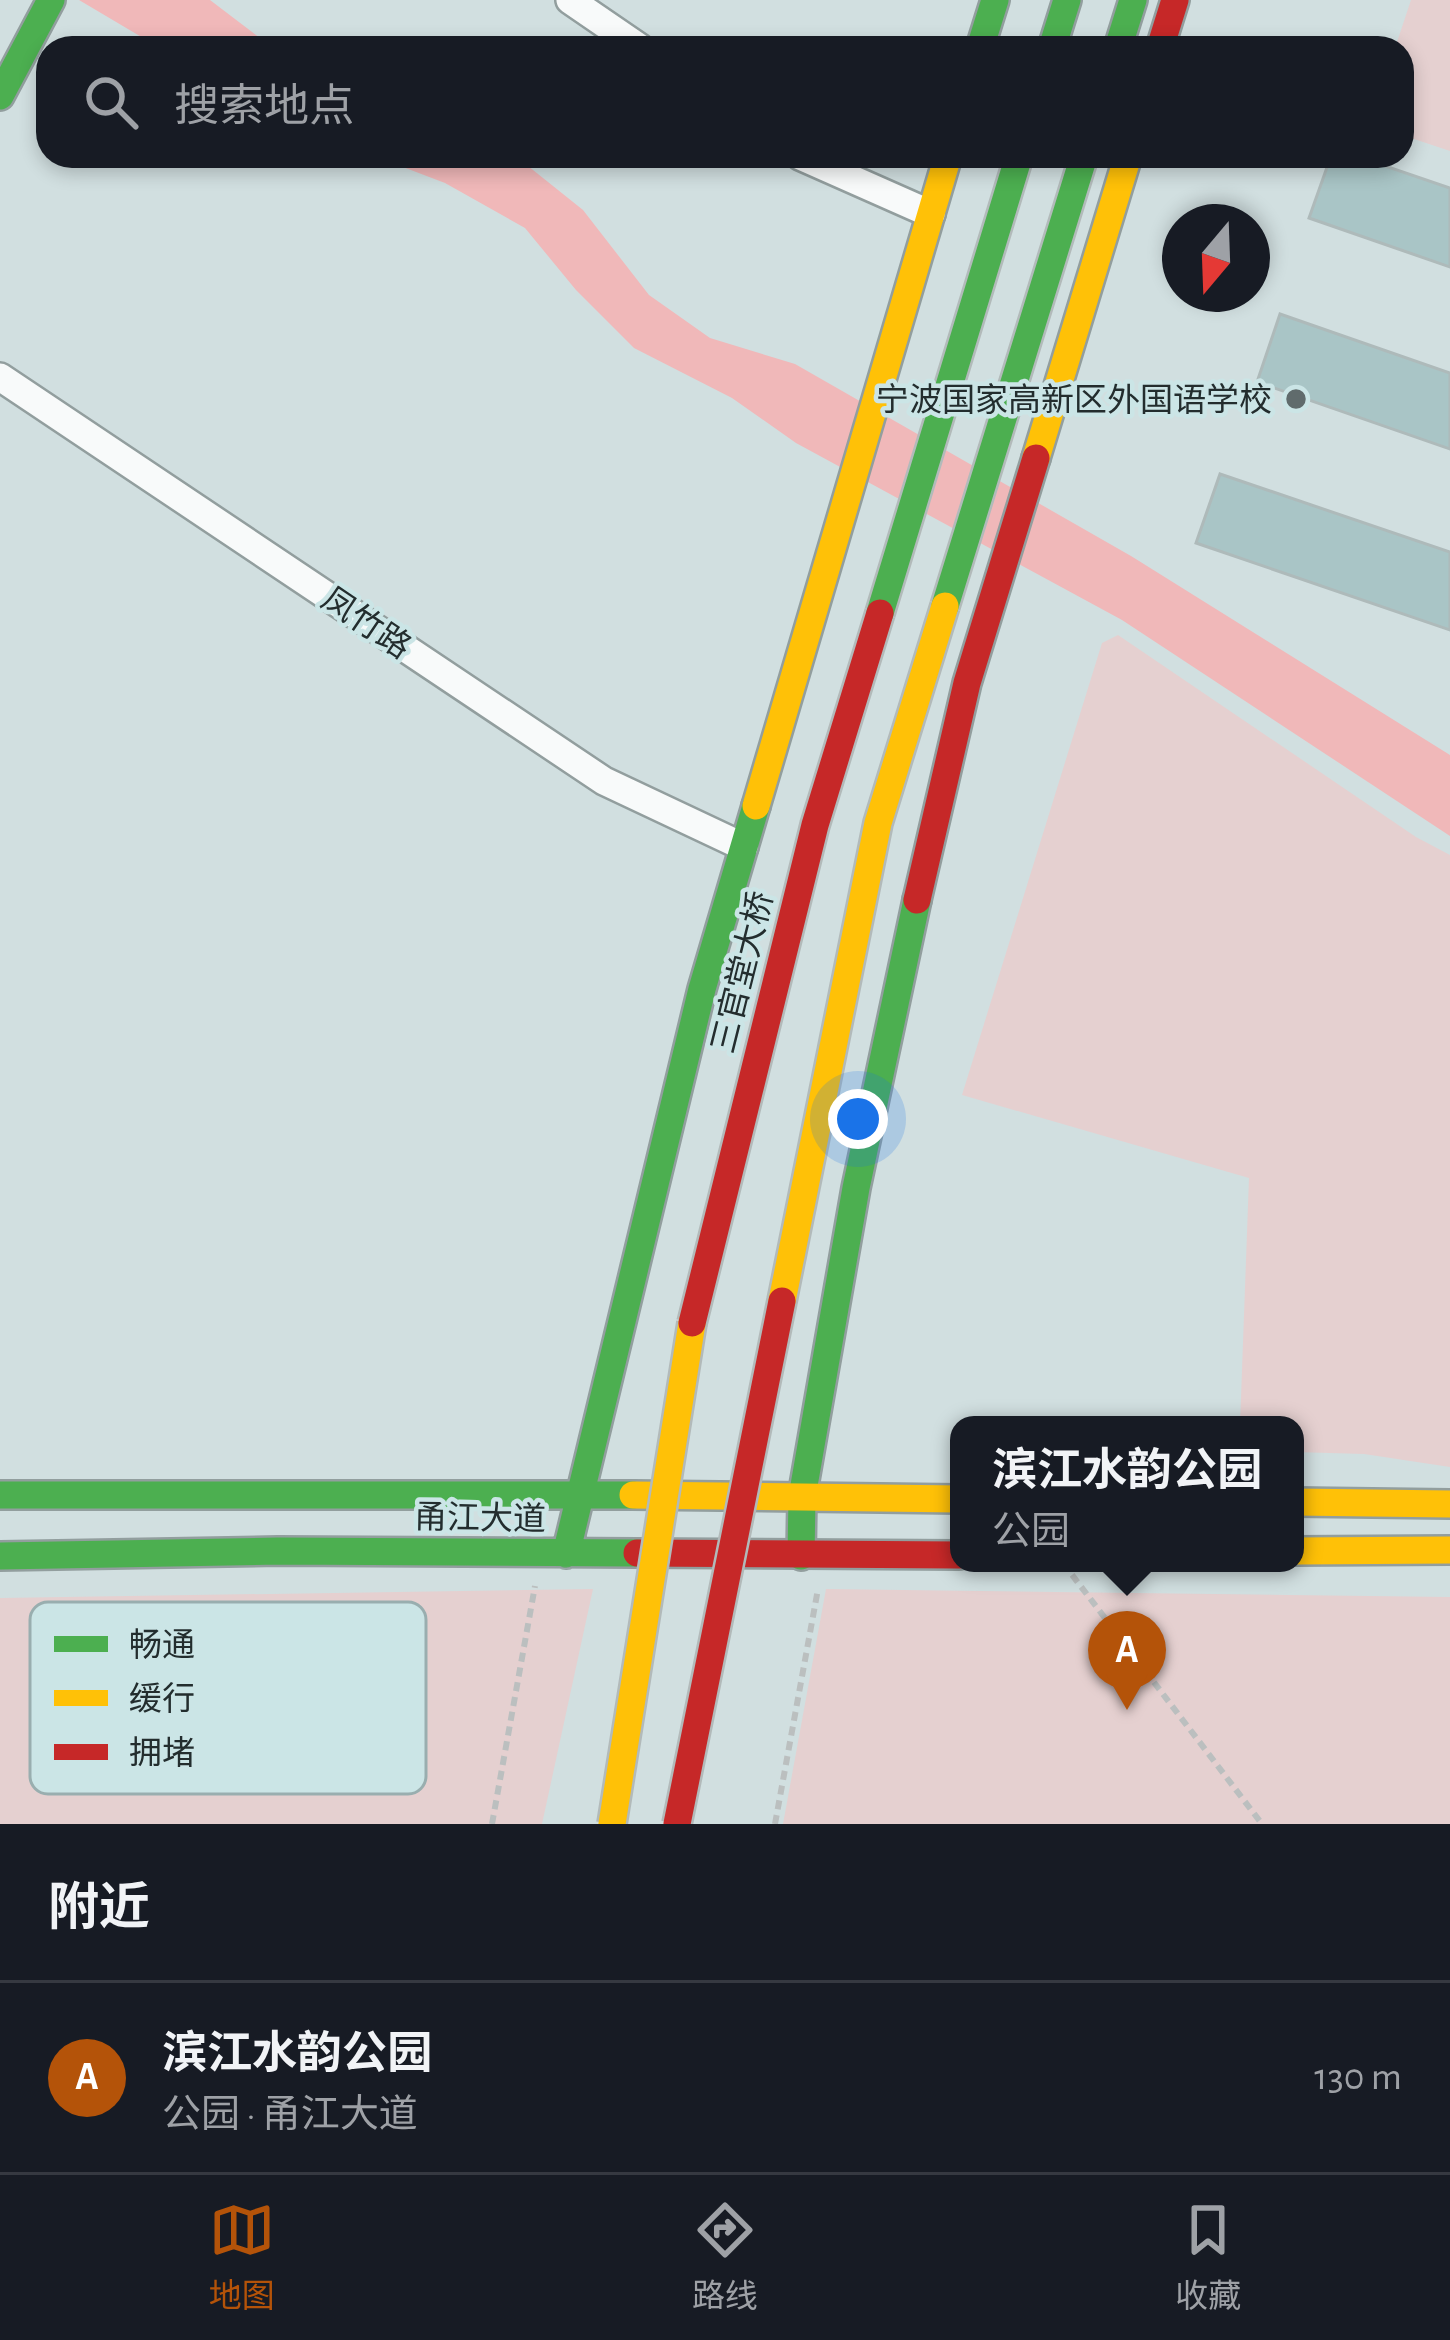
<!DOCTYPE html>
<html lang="zh">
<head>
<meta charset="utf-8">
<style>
	:root { --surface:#171b24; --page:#242831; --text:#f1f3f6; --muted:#9ea1a6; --line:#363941; --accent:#b45309 }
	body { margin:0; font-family:"Alegreya Sans","Noto Sans SC",sans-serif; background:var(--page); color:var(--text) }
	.compass { position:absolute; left:1162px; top:204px; width:108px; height:108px; border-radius:50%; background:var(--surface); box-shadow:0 6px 18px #0003; rotate:199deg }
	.you { position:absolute; left:858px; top:1119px; width:42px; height:42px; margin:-30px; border:9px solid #fff; border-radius:50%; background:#1a73e8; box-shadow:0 0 0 18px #1a73e833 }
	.badge { display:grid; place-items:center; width:78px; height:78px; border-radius:50%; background:var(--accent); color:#fff; font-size:39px; font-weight:700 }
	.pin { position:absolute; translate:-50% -99px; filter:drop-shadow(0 3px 6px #0008) }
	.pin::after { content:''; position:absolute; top:63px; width:42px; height:36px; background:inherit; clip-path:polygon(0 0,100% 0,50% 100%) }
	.popup { position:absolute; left:950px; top:1416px; width:354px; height:156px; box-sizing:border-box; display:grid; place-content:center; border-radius:24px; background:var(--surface); filter:drop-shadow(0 3px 9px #0005); font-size:39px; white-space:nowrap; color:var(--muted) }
	.popup b { font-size:45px; color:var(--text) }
	.popup::after { content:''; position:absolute; left:50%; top:100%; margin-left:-24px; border:24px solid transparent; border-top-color:var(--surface) }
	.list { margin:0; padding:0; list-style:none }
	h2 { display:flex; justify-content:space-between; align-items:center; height:156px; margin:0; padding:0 48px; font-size:51px }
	h2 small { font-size:39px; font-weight:400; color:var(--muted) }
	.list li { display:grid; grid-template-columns:78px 1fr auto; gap:36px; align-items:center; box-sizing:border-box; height:192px; padding:0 48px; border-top:3px solid var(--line) }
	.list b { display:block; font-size:45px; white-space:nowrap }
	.list p { margin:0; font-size:39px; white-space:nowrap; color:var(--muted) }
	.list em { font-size:39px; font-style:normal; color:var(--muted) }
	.icon { flex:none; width:66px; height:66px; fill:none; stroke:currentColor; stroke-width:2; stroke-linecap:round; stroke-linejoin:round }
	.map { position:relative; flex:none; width:1450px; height:1824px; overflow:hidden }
	.search { position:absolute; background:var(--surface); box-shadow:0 6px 18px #0003; left:36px; right:36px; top:36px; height:132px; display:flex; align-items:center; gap:30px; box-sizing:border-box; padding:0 42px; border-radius:36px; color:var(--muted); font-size:45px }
	.sheet { height:348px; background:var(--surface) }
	nav { display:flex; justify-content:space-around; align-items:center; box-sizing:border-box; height:168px; border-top:3px solid var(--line); background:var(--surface); font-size:33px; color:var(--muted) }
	nav a { display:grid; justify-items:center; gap:6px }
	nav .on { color:var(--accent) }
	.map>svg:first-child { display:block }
	.green { fill:#e5d0d0 }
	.water { fill:#f0b8b9 }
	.building { fill:#a9c5c6; stroke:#aebaba; stroke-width:3 }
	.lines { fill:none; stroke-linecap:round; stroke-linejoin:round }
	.street-casing { stroke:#929e9e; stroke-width:32 }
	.fast-casing { stroke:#929e9e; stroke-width:32 }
	.slow-casing { stroke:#929e9e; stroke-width:32 }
	.jam-casing { stroke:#929e9e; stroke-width:32 }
	.path { stroke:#bbbfbf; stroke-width:6; stroke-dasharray:9 6; stroke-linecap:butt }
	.street { stroke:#f8fafa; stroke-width:27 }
	.fast { stroke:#4caf50; stroke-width:27 }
	.slow { stroke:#ffc107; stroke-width:27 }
	.jam { stroke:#c62828; stroke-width:27 }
	.fast-bridge-casing { stroke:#b2baba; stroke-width:32; stroke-linecap:butt }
	.slow-bridge-casing { stroke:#b2baba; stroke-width:32; stroke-linecap:butt }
	.jam-bridge-casing { stroke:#b2baba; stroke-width:32; stroke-linecap:butt }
	.fast-bridge { stroke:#4caf50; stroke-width:27 }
	.slow-bridge { stroke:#ffc107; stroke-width:27 }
	.jam-bridge { stroke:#c62828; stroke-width:27 }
	.poi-dot { fill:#606b6c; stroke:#cbe5e6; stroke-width:4.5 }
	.labels { text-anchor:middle; stroke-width:9; stroke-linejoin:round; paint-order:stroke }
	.poi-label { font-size:33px; fill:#232d2e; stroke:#cbe5e6; text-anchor:end }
	.street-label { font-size:33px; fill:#232d2e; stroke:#cbe5e6 }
	.key { fill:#cbe5e6; stroke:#99aeaf; stroke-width:3 }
	.key-label { font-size:33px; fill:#232d2e }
</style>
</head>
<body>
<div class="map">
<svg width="1450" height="1824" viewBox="0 0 1450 1824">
	<rect width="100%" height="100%" fill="#d1dfe0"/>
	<path class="green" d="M 1411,0 L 1450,0 L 1450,151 L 1402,135 L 1402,48 L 1395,48 Z
		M 1118,635 L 1416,837 L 1450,855 L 1450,1467 L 1364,1454 L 1295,1452 L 1295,1425 L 1240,1425 L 1249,1178 L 962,1095 L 1102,643 Z
		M 593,1589 L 542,1824 L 0,1824 L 0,1598 Z
		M 826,1589 L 1450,1597 L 1450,1824 L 783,1824 Z"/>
	<path class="water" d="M 79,0 L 210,0 L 273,48 L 160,48 Z
		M 374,156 L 506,156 L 523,162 L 583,210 L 649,295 L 710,338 L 795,364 L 1131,556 L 1450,755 L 1450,836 L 1122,620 L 796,443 L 732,398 L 634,348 L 576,290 L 525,228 L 445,183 Z"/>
	<path class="building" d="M 1331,156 L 1356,156 L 1450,188 L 1450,267 L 1309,218 Z
		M 1280,314 L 1450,373 L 1450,449 L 1257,382 Z
		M 1220,474 L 1450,552 L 1450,630 L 1196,543 Z"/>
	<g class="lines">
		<defs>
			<path id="street" d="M 570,0 L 640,48
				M 800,156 L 931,214
				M 0,377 L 604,781 L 744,847"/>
			<path id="fast" d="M 980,48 L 995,0
				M 1052,48 L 1067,0
				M 1118,48 L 1133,0
				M 0,96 L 51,0
				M 0,1495 L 633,1495
				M 566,1554 L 702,989 L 756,806
				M 0,1556 L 278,1551 L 637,1553
				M 801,1556 L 802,1497 L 856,1188 L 917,900"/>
			<path id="slow" d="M 1036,458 L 1128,156
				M 756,806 L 948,156
				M 633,1495 L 959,1499
				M 1295,1502 L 1450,1504
				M 1295,1551 L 1450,1550"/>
			<path id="jam" d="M 1160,48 L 1175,0
				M 917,900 L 967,683 L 1036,458
				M 637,1553 L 959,1555"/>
		</defs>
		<use href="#street" class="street-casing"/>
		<use href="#fast" class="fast-casing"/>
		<use href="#slow" class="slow-casing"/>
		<use href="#jam" class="jam-casing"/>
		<path class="path" d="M 1063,1563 L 1262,1824
			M 492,1824 L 535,1586
			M 775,1824 L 818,1589"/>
		<use href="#street" class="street"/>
		<use href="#fast" class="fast"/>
		<use href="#slow" class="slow"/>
		<use href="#jam" class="jam"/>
		<defs>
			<path id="fast-bridge" d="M 945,606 L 1084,156
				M 880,613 L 1019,156"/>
			<path id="slow-bridge" d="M 782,1301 L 878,823 L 945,606
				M 612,1824 L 692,1323"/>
			<path id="jam-bridge" d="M 692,1323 L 815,825 L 880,613
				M 677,1824 L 782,1301"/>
		</defs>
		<use href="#fast-bridge" class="fast-bridge-casing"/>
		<use href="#slow-bridge" class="slow-bridge-casing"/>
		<use href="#jam-bridge" class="jam-bridge-casing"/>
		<use href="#fast-bridge" class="fast-bridge"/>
		<use href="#slow-bridge" class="slow-bridge"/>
		<use href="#jam-bridge" class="jam-bridge"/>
	</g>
	<circle class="poi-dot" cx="1296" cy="399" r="12"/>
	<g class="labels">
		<g class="poi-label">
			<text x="1272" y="411">宁波国家高新区外国语学校</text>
		</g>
		<g class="street-label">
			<text transform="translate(367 622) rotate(34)" y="12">凤竹路</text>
			<text transform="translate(741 972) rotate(-76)" y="12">三官堂大桥</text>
			<text transform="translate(480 1517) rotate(1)" y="12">甬江大道</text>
		</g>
	</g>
	<rect x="30" y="1602" width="396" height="192" rx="18" class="key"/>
	<rect x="54" y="1636" width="54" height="16" fill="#4caf50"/>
	<rect x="54" y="1690" width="54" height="16" fill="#ffc107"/>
	<rect x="54" y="1744" width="54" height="16" fill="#c62828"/>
	<g class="key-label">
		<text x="129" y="1656">畅通</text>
		<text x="129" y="1710">缓行</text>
		<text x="129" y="1764">拥堵</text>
	</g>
</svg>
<svg class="compass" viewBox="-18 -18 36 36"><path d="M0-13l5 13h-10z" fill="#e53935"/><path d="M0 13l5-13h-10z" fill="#9ea1a6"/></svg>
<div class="you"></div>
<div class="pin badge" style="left:1127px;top:1710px">A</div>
<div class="popup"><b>滨江水韵公园</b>公园</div>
<div class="search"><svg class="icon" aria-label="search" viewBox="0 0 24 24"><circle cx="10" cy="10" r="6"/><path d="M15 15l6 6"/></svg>搜索地点</div>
</div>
<section class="sheet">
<h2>附近<small></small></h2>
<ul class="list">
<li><span class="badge">A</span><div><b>滨江水韵公园</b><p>公园 · 甬江大道</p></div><em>130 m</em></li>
</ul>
</section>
<nav>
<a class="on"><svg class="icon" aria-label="map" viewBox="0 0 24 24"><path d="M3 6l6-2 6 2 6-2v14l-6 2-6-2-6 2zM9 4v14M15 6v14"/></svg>地图</a>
<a><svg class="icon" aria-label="directions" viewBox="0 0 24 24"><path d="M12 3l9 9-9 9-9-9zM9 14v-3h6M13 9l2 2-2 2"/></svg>路线</a>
<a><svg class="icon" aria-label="saved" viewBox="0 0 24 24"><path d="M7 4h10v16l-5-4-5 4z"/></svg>收藏</a>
</nav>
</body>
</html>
